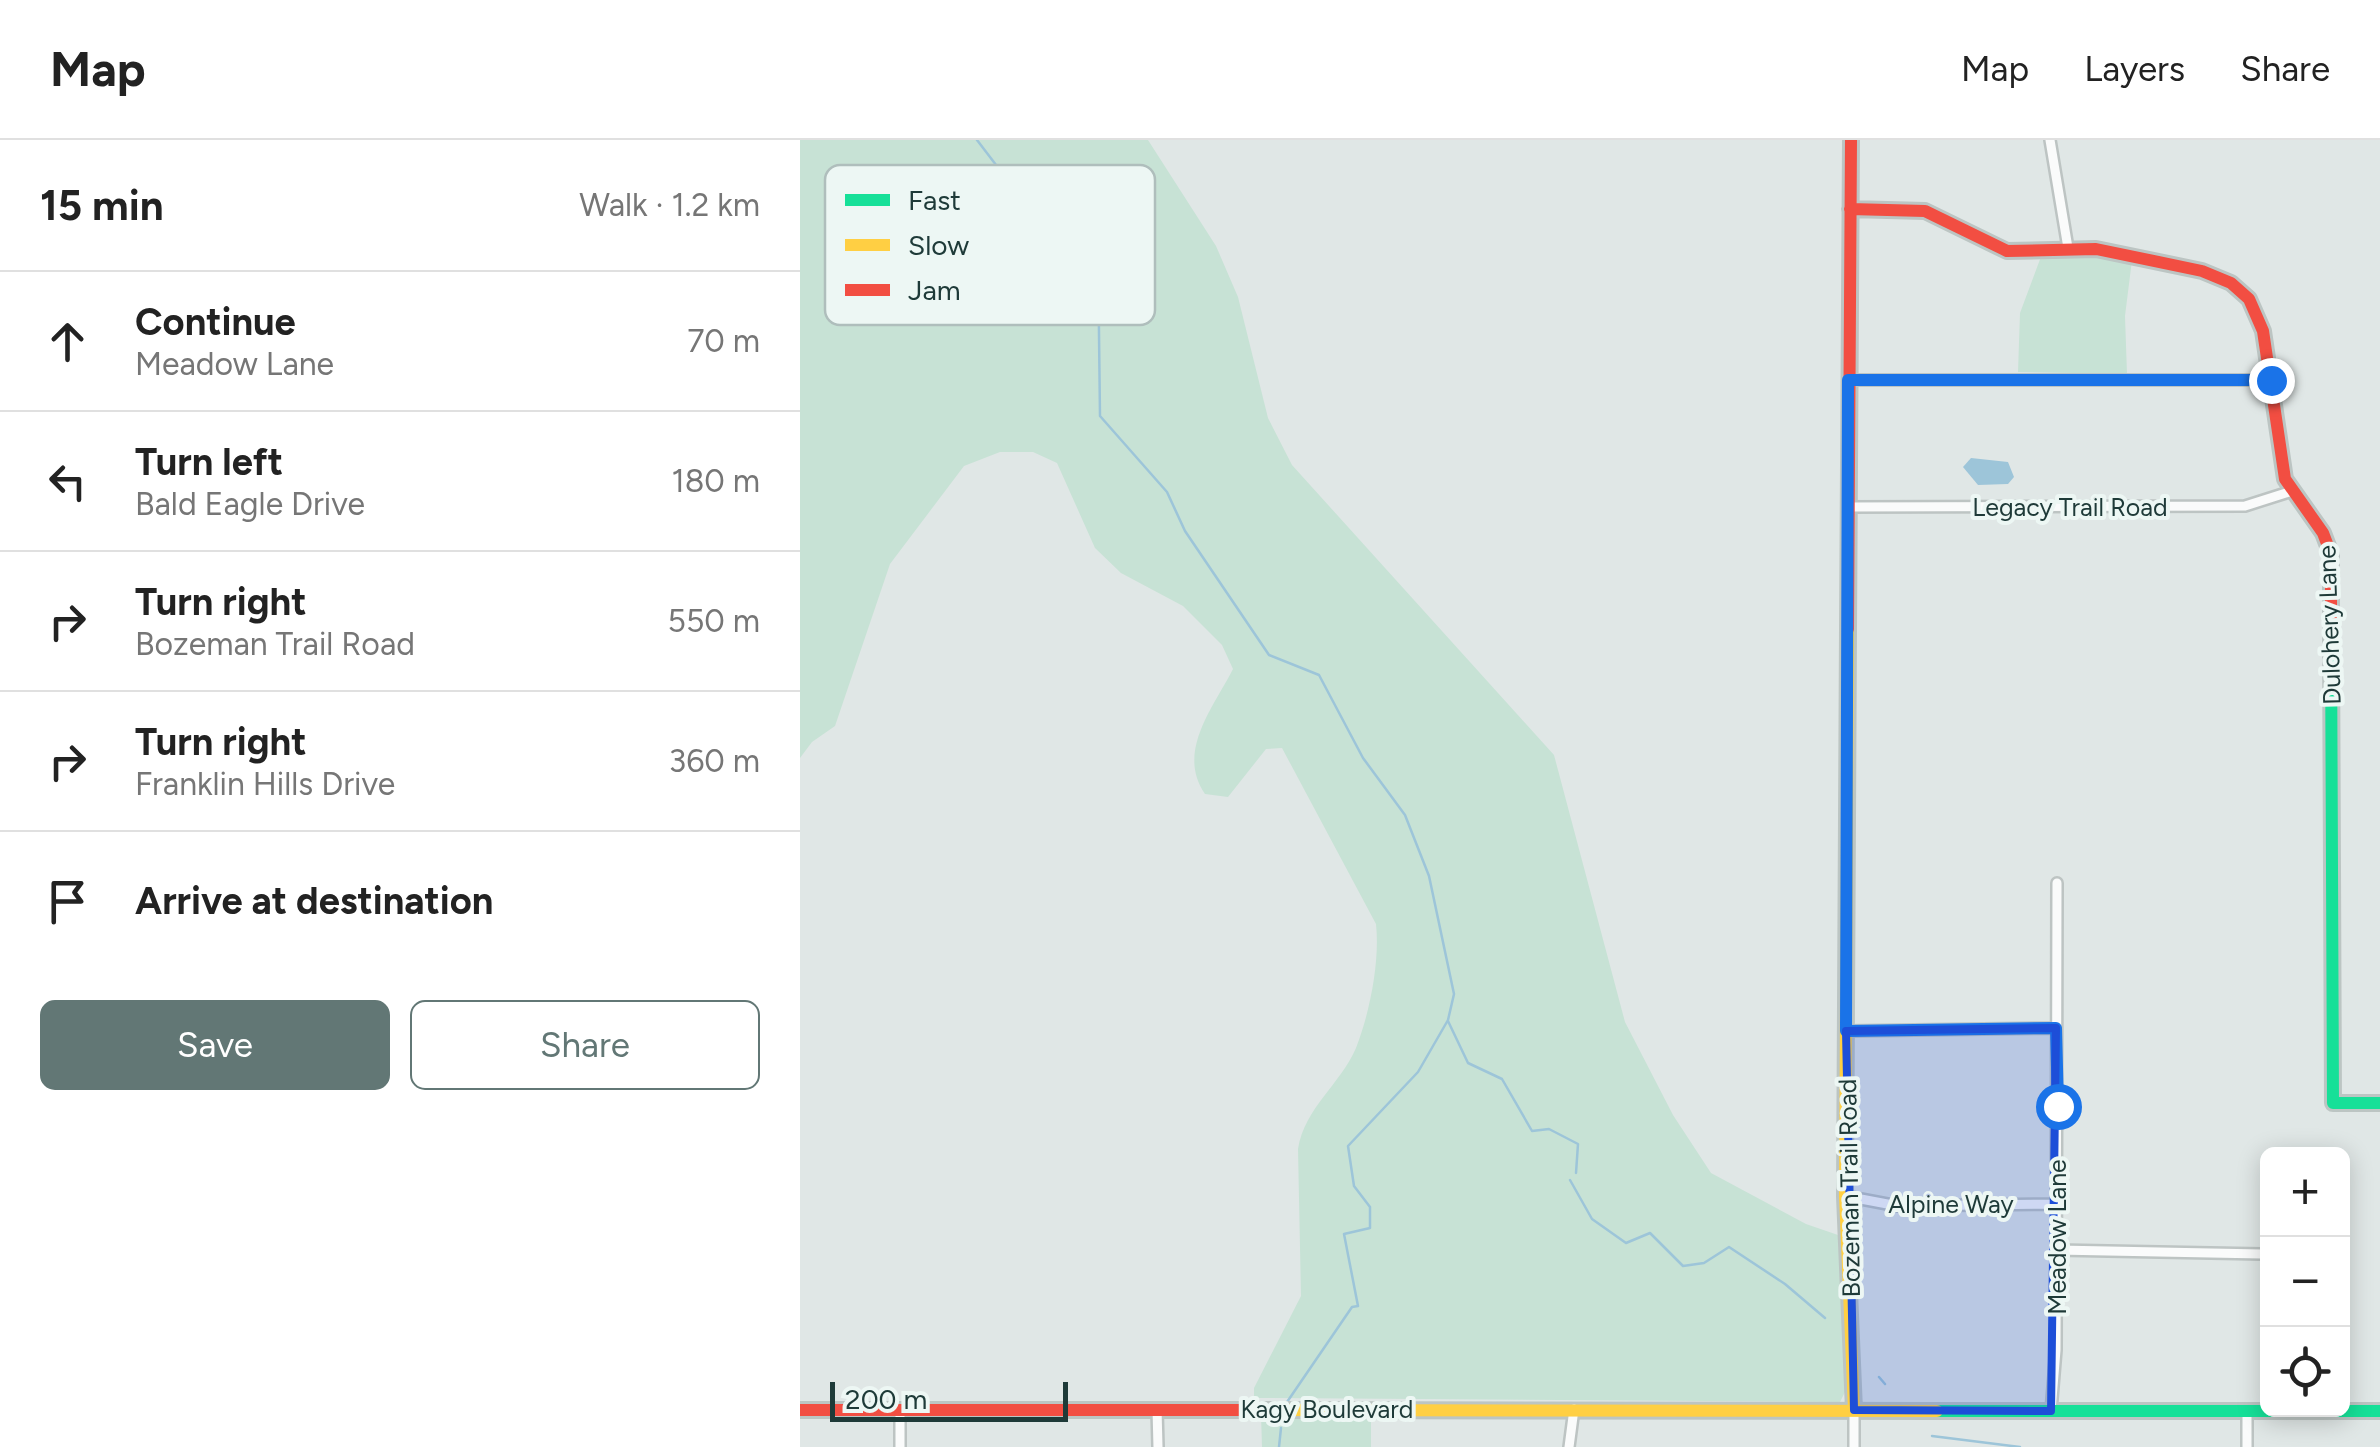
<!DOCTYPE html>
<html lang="en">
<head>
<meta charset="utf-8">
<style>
	:root { --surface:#fff; --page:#f6f6f6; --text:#222; --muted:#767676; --line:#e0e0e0; --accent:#627775 }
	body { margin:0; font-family:Figtree,sans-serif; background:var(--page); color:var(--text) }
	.controls { position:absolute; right:30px; bottom:30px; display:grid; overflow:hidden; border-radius:15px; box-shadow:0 5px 25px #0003 }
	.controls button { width:90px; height:90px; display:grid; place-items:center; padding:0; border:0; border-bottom:2px solid var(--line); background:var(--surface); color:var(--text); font:50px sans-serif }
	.scale { position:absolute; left:30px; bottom:25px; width:238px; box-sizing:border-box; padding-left:10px; border:5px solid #1e3a38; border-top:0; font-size:28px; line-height:35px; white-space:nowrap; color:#1e3a38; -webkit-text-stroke:8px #edf7f4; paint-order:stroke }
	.stop { position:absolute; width:30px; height:30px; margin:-22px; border:8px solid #1a73e8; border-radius:50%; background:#fff }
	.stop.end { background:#1a73e8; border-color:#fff; box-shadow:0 2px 10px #0008 }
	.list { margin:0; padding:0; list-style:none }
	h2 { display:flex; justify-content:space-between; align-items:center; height:130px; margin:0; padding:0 40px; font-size:42px }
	h2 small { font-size:32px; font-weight:400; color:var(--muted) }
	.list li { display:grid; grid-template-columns:65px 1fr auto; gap:30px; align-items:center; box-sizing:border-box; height:140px; padding:0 40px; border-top:2px solid var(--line) }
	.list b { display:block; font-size:38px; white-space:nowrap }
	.list p { margin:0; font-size:32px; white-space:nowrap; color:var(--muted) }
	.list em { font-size:32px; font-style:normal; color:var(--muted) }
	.actions { display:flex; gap:20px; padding:30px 40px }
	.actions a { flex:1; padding:22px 0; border:2px solid var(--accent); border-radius:15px; text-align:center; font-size:35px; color:var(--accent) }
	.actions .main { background:var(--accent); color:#fff }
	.icon { flex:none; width:55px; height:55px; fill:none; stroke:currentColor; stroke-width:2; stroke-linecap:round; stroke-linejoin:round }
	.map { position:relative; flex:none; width:1580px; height:1307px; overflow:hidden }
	header { display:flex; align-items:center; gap:60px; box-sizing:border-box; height:140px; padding:0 50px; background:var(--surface); border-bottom:2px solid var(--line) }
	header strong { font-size:48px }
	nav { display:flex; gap:55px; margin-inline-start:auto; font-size:35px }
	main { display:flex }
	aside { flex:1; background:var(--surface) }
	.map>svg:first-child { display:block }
	.green { fill:#c7e2d5 }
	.water { fill:#9dc5d9 }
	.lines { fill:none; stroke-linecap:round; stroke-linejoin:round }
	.stream { stroke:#9dc5d9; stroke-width:2.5 }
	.street-casing { stroke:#bdc4c3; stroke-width:14 }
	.fast-casing { stroke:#bcc5c3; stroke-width:18 }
	.slow-casing { stroke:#bcc5c3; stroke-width:18 }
	.jam-casing { stroke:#bcc5c3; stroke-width:18 }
	.street { stroke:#fafbfb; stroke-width:9 }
	.fast { stroke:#16e098; stroke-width:12 }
	.slow { stroke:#ffcf43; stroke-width:12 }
	.jam { stroke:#f24e42; stroke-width:12 }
	.route { stroke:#1a73e8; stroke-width:12 }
	.marked { fill:#1d4ed8; fill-opacity:0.2; stroke:#1d4ed8; stroke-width:8; stroke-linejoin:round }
	.labels { text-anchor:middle; stroke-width:8; stroke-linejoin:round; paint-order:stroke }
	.street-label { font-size:25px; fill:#1e3a38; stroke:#edf7f4 }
	.key { fill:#edf7f4; stroke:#afbebc; stroke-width:2.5 }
	.key-label { font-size:28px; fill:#1e3a38 }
</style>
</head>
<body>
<header>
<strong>Map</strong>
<nav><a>Map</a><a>Layers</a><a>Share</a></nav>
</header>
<main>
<aside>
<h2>15 min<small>Walk · 1.2 km</small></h2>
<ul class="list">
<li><svg class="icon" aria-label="ahead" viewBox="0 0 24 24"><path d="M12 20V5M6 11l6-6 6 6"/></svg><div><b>Continue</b><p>Meadow Lane</p></div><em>70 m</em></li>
<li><svg class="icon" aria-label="left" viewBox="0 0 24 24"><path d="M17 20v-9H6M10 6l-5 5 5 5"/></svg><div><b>Turn left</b><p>Bald Eagle Drive</p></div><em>180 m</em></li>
<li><svg class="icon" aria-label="right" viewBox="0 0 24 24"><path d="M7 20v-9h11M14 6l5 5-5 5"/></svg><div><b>Turn right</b><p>Bozeman Trail Road</p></div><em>550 m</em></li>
<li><svg class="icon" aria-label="right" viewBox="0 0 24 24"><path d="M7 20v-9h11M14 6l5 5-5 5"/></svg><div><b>Turn right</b><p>Franklin Hills Drive</p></div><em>360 m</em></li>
<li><svg class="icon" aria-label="arrive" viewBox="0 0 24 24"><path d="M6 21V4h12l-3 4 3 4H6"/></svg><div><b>Arrive at destination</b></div></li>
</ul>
<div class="actions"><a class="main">Save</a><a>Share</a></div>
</aside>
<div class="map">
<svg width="1580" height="1307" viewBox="0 0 1580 1307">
	<rect width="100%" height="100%" fill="#e0e7e6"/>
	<path class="green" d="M 0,0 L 348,0 L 416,106 L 438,157 L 468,278 L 492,325 L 754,615 L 825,882 L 873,975 L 911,1033 L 1006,1084 L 1038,1095 L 1047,1248 L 1040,1262 L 454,1258 L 454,1248 L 501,1156 L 498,1009 C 505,967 540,945 556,908 C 570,872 580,821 576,784 L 482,608 L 466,609 L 428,657 L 405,654 C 376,612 413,568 433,529 L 422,505 L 383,466 L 321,433 L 295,408 L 257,323 L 233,312 L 200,312 L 164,326 L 90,424 L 35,586 L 12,602 L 0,618 Z
		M 1286,113 L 1332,120 L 1325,176 L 1327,234 L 1218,232 L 1220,173 L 1242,114 Z
		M 461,1274 L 571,1274 L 571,1307 L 462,1307 Z"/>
	<path class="water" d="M 1171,318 L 1208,322 L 1214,337 L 1208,344 L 1178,345 L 1163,327 Z"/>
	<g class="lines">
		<path class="stream" d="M 177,0 L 219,55 L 225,55
			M 233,54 L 268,65 L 298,110 L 300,276 L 367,352 L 385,391 L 469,515 L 519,535 L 563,618 L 605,675 L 629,736 L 654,854 L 648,880 L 618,932 L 548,1006 L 554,1046 L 570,1067 L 570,1088 L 544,1094 L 558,1166 L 552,1167 L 485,1265
			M 648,881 L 668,923 L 702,939 L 732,991 L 749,989 L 778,1004 L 776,1033
			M 770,1040 L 792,1079 L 826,1103 L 850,1093 L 883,1126 L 904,1123 L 929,1107 L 985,1144 L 1025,1178
			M 1079,1237 L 1085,1244
			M 1132,1296 L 1220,1307
			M 479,1307 L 481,1288"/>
		<defs>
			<path id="street" d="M 1250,0 L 1268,108
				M 1048,240 L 1471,240
				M 1048,367 L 1445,366 L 1489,352
				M 1046,891 L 1256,888
				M 1045,1056 L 1098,1066 L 1257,1064
				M 1257,1110 L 1462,1114
				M 357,1269 L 358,1307
				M 1054,1270 L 1054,1307
				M 1251,1271 L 1256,1210 L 1257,743
				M 100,1307 L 100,1269
				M 769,1307 L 774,1269
				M 1447,1307 L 1447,1271"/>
			<path id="fast" d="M 1531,493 L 1533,963 L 1580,963
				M 1137,1271 L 1580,1271"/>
			<path id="slow" d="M 1048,489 L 1045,1056 L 1054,1270
				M 446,1270 L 1137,1271"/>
			<path id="jam" d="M 1050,69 L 1125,71 L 1207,111 L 1296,109 L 1402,131 L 1431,143 L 1449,159 L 1463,191 L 1485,339 L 1523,393 L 1531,414 L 1531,493
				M 1048,489 L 1051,0
				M 0,1270 L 446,1270"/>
		</defs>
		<use href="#street" class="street-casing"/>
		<use href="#fast" class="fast-casing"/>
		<use href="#slow" class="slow-casing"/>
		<use href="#jam" class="jam-casing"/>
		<use href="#street" class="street"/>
		<use href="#fast" class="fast"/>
		<use href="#slow" class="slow"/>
		<use href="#jam" class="jam"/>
	</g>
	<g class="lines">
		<path class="route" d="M 1258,966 L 1256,888 L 1046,891 L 1048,240 L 1471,240"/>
	</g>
	<path class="marked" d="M 1256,888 L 1251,1271 L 1054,1270 L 1046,891 Z"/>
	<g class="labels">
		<g class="street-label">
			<text x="1270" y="376">Legacy Trail Road</text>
			<text transform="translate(1529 485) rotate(-92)" y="9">Dulohery Lane</text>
			<text transform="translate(1049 1048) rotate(-91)" y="9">Bozeman Trail Road</text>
			<text x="1151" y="1073">Alpine Way</text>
			<text transform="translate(1257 1097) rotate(-90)" y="9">Meadow Lane</text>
			<text x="527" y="1278">Kagy Boulevard</text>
		</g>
	</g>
	<rect x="25" y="25" width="330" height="160" rx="15" class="key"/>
	<rect x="45" y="54" width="45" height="12" fill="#16e098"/>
	<rect x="45" y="99" width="45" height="12" fill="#ffcf43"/>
	<rect x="45" y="144" width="45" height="12" fill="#f24e42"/>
	<g class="key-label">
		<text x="108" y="70">Fast</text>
		<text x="108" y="115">Slow</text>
		<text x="108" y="160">Jam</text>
	</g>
</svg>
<div class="controls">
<button>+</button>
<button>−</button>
<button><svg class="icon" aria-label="locate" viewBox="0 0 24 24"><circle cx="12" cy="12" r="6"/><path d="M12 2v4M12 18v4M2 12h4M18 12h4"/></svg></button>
</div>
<div class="scale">200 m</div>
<div class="stop" style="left:1258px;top:966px"></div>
<div class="stop end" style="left:1471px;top:240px"></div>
</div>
</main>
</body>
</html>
